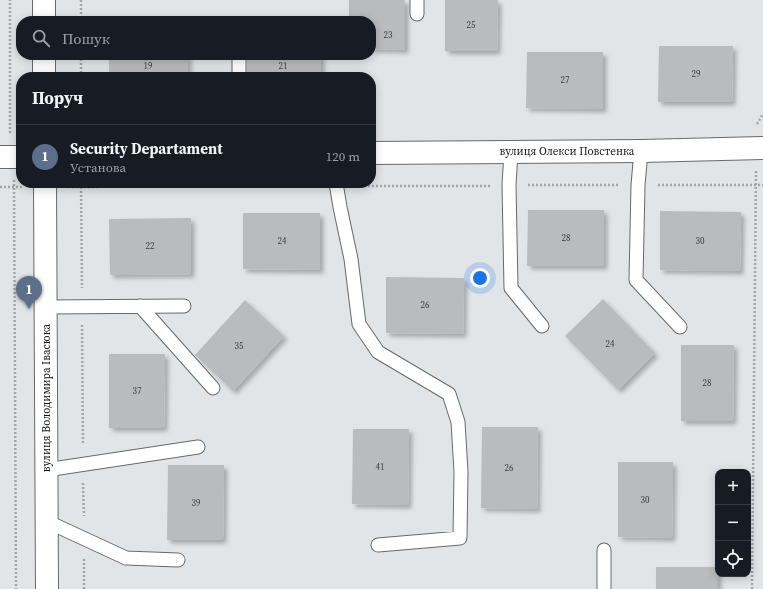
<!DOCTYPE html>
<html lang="uk">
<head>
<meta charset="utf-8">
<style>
	:root { --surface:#171b24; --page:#242831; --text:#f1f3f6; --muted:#9ea1a6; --line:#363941; --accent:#97b2bf }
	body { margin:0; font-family:"Source Serif 4",serif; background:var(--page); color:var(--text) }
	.controls { position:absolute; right:12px; bottom:12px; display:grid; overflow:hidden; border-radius:8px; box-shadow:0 2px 10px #0003 }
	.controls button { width:36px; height:36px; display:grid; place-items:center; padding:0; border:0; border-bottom:1px solid var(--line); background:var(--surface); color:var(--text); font:20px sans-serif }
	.you { position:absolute; left:480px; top:278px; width:14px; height:14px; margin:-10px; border:3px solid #fff; border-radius:50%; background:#1a73e8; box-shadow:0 0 0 6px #1a73e833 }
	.badge { display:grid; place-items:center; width:26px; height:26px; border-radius:50%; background:var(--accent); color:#fff; font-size:13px; font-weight:700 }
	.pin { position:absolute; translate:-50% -33px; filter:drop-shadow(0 1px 2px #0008) }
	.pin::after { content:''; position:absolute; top:21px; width:14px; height:12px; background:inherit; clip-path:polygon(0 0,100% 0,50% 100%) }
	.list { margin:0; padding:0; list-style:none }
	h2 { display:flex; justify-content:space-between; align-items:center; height:52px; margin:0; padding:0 16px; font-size:17px }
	h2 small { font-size:13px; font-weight:400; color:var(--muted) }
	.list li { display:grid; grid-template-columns:26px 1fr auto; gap:12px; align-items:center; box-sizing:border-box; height:64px; padding:0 16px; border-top:1px solid var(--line) }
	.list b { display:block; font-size:15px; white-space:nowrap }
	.list p { margin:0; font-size:13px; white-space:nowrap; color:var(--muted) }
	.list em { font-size:13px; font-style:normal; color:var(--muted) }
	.icon { flex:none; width:22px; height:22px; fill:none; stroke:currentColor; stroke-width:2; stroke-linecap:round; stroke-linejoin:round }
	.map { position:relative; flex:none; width:763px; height:589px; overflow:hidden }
	.search { position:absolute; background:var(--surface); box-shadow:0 2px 10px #0003; left:16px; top:16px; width:360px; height:44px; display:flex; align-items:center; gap:10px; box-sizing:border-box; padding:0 14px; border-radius:16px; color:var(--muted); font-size:15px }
	.panel { position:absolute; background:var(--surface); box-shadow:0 2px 10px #0003; left:16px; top:72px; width:360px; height:116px; border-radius:16px }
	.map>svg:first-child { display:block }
	.building { fill:#b9bbbd; filter:url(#shadow) }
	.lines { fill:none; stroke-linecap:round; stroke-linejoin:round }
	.service-casing { stroke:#67696b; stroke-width:15 }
	.minor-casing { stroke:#67696b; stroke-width:24 }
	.path { stroke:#a3a6a7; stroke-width:2.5; stroke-dasharray:2 2; stroke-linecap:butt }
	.service { stroke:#fff; stroke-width:13 }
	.minor { stroke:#fff; stroke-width:22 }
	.labels { text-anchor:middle; stroke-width:3; stroke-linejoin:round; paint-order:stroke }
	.number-label { font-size:9px; fill:#3c3e3e }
	.street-label { font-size:11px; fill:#131414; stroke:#fff }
</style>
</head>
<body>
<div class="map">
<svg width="763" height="589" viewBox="0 0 763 589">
	<defs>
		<filter id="shadow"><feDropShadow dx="3.5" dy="3.5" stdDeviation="2" flood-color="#0004"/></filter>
	</defs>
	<rect width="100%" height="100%" fill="#e2e5e7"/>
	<path class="building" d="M 349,0 L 405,0 L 405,50 L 371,49 L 371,21 L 349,21 Z
		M 445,0 L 498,0 L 497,51 L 445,51 Z
		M 659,46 L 733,46 L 732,102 L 658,102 Z
		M 527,52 L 603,52 L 603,109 L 526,108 Z
		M 109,55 L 188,55 L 188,77 L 109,77 Z
		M 247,55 L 321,55 L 321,77 L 247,77 Z
		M 528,210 L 604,210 L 604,266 L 527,266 Z
		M 660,211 L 741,212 L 740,271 L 660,270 Z
		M 243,213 L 320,213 L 320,270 L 243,269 Z
		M 191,218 L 191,274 L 110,275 L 109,219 Z
		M 386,277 L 464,278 L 463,334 L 386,333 Z
		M 603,299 L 655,353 L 618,390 L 565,336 Z
		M 245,300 L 284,336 L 233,391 L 195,355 Z
		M 681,345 L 734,345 L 733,421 L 681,421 Z
		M 109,354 L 165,354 L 164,428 L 109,428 Z
		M 482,427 L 538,427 L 537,509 L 481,508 Z
		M 353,429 L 409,429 L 408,505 L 352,504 Z
		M 618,462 L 673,462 L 672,538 L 618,537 Z
		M 168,465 L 224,465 L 223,540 L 167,540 Z
		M 656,567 L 718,567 L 718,589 L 656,589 Z"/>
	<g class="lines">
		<defs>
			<path id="service" d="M 417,0 L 417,14
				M 239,77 L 239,55
				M 641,151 L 638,185 L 636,280 L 680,327
				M 511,152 L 509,185 L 511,288 L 542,326
				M 336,183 L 340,207 L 351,259 L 359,324 L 378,352 L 449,394 L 458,422 L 461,472 L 460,538 L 378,545
				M 140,306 L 213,388
				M 46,307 L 184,306
				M 46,470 L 198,447
				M 46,521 L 126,558 L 178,560
				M 604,589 L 604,550"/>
			<path id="minor" d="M 44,0 L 44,21
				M 44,55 L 44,77
				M 371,153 L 641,151 L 763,148
				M 0,157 L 21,157
				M 45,183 L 47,589"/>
		</defs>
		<use href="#service" class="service-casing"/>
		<use href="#minor" class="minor-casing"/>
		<path class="path" d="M 81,0 L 81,21
			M 81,55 L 81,77
			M 757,124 L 763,114
			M 10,133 L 10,0
			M 14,180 L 16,589
			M 81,183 L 82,288
			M 528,185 L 619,185
			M 658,185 L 763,185
			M 356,186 L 491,186
			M 0,187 L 23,187
			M 68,187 L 317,186
			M 82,325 L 83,444
			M 83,483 L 84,516
			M 84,559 L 84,589
			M 752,589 L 756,171"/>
		<use href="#service" class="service"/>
		<use href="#minor" class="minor"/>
	</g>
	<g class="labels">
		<g class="number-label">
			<text x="471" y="28">25</text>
			<text x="388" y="38">23</text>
			<text x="148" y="69">19</text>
			<text x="283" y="69">21</text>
			<text x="696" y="77">29</text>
			<text x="565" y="83">27</text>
			<text x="566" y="241">28</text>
			<text x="282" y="244">24</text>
			<text x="700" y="244">30</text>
			<text x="150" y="249">22</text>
			<text x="425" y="308">26</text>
			<text x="610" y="347">24</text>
			<text x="239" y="349">35</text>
			<text x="707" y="386">28</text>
			<text x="137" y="394">37</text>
			<text x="380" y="470">41</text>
			<text x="509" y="471">26</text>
			<text x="645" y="503">30</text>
			<text x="196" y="506">39</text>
		</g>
		<g class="street-label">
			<text x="567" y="155">вулиця Олекси Повстенка</text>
			<text transform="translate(46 398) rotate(-90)" y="4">вулиця Володимира Івасюка</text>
		</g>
	</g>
</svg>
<div class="controls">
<button>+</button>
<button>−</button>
<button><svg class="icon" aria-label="locate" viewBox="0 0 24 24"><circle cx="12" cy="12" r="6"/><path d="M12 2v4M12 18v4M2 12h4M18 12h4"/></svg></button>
</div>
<div class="you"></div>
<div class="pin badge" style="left:29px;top:309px;background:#5c6f8a">1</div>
<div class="search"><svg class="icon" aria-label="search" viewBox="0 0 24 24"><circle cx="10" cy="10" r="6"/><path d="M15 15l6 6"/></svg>Пошук</div>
<section class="panel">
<h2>Поруч<small></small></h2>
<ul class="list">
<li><span class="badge" style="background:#5c6f8a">1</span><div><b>Security Departament</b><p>Установа</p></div><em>120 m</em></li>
</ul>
</section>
</div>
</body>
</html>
